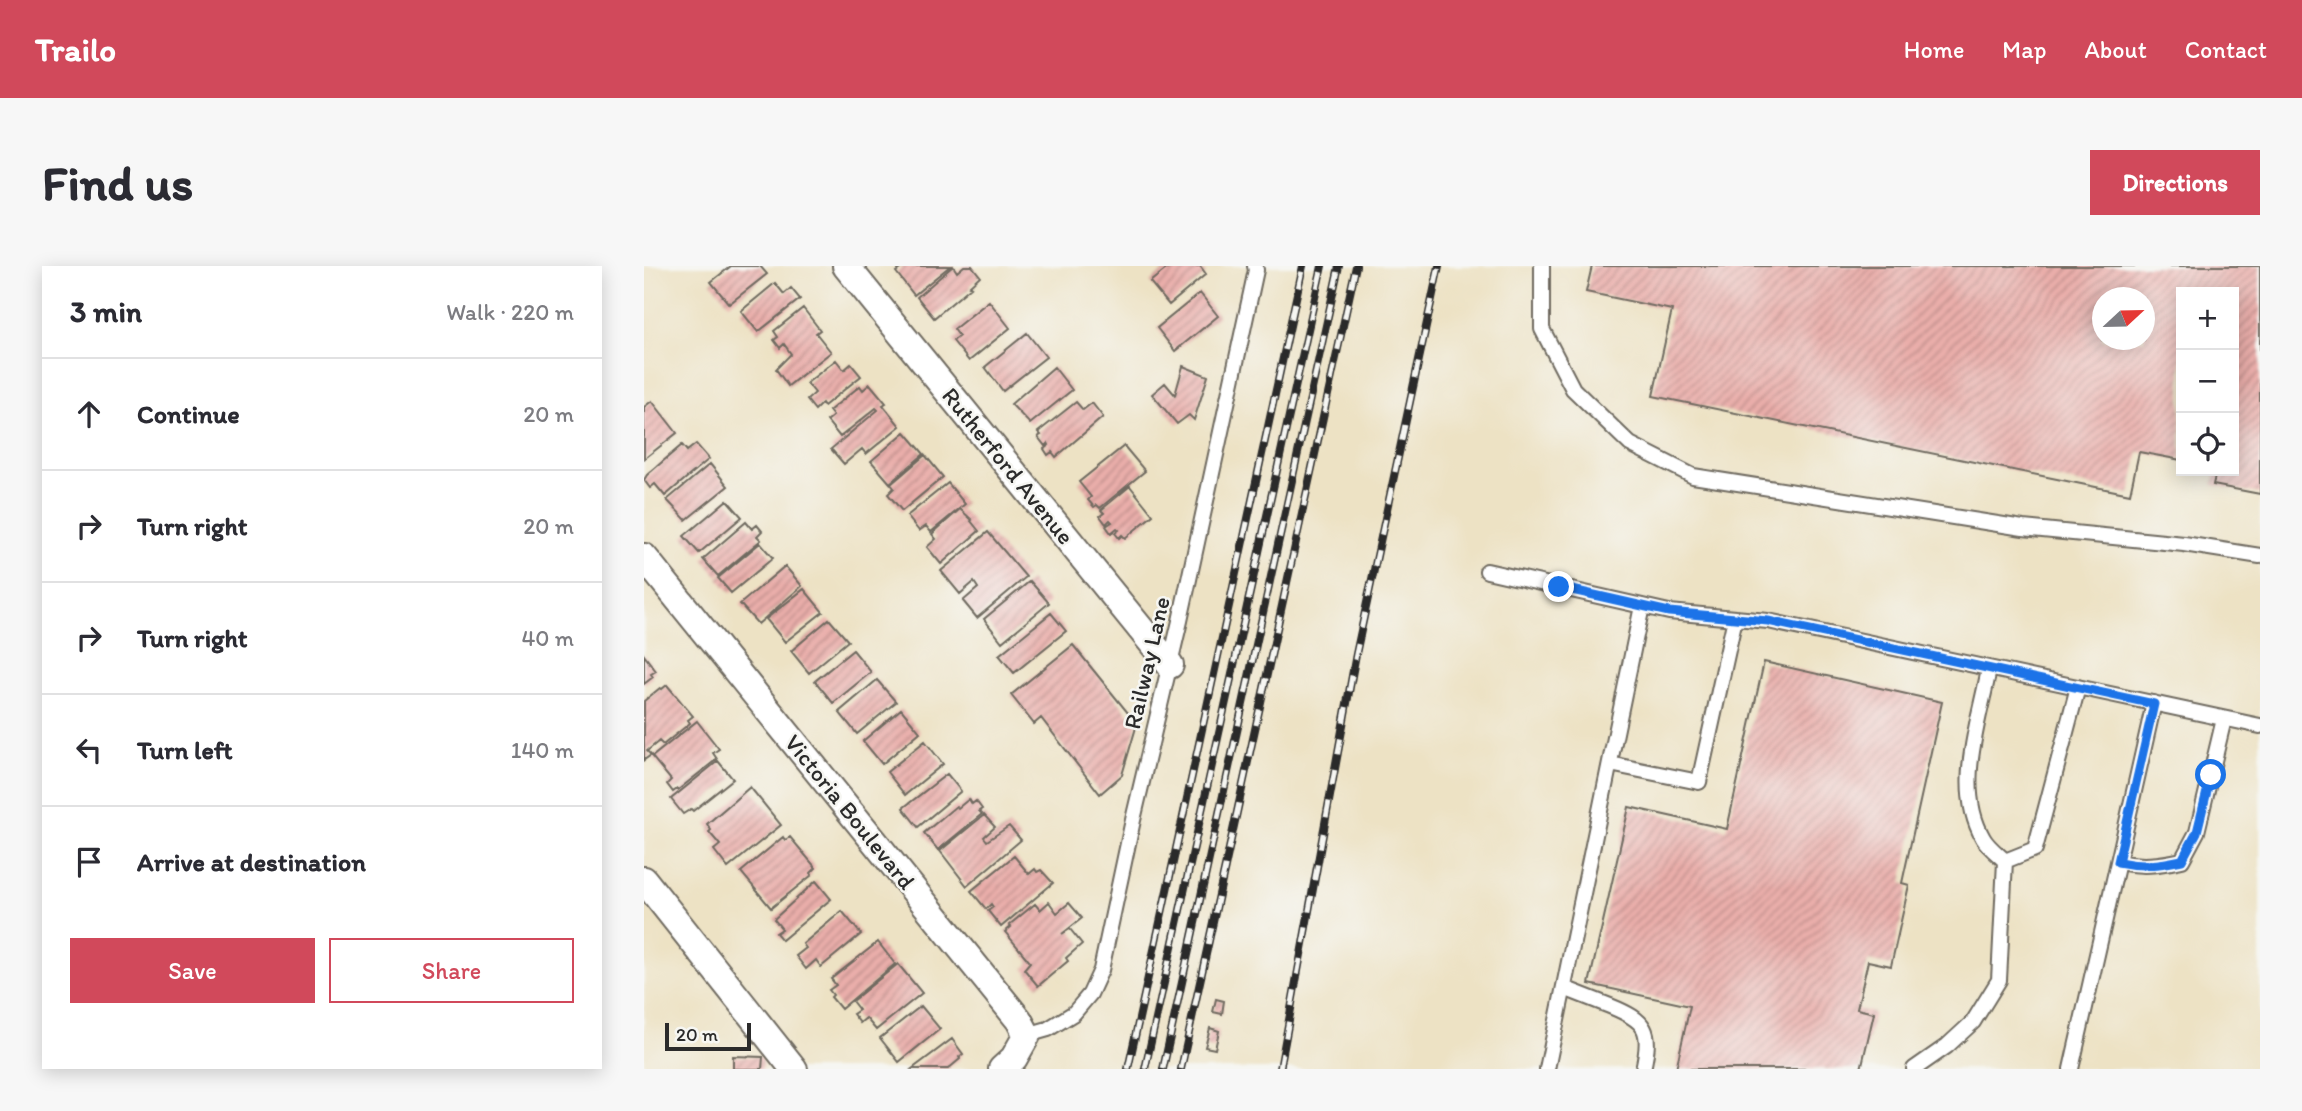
<!DOCTYPE html>
<html lang="en">
<head>
<meta charset="utf-8">
<style>
	:root { --surface:#fff; --page:#f7f7f7; --text:#2b2b33; --muted:#7c7c81; --line:#e1e1e2; --accent:#d1495b }
	body { margin:0; font-family:Itim,sans-serif; background:var(--page); color:var(--text) }
	.controls { position:absolute; right:21px; top:21px; display:grid; overflow:hidden; border-radius:0px; box-shadow:0 4px 18px #0003 }
	.controls button { width:63px; height:63px; display:grid; place-items:center; padding:0; border:0; border-bottom:2px solid var(--line); background:var(--surface); color:var(--text); font:35px sans-serif }
	.compass { position:absolute; left:1448px; top:21px; width:63px; height:63px; border-radius:50%; background:var(--surface); box-shadow:0 4px 18px #0003; rotate:68deg }
	.scale { position:absolute; left:21px; bottom:18px; width:86px; box-sizing:border-box; padding-left:7px; border:4px solid #2b2b2b; border-top:0; font-size:19px; line-height:24px; white-space:nowrap; color:#2b2b2b; -webkit-text-stroke:5px #f6f6f2; paint-order:stroke }
	.stop { position:absolute; width:21px; height:21px; margin:-16px; border:5px solid #1a73e8; border-radius:50%; background:#fff }
	.stop.end { background:#1a73e8; border-color:#fff; box-shadow:0 2px 7px #0008 }
	.list { margin:0; padding:0; list-style:none }
	h2 { display:flex; justify-content:space-between; align-items:center; height:91px; margin:0; padding:0 28px; font-size:30px }
	h2 small { font-size:23px; font-weight:400; color:var(--muted) }
	.list li { display:grid; grid-template-columns:46px 1fr auto; gap:21px; align-items:center; box-sizing:border-box; height:112px; padding:0 28px; border-top:2px solid var(--line) }
	.list b { display:block; font-size:26px; white-space:nowrap }
	.list em { font-size:23px; font-style:normal; color:var(--muted) }
	.actions { display:flex; gap:14px; padding:21px 28px }
	.actions a { flex:1; padding:16px 0; border:2px solid var(--accent); border-radius:0px; text-align:center; font-size:24px; color:var(--accent) }
	.actions .main { background:var(--accent); color:#fff }
	.icon { flex:none; width:38px; height:38px; fill:none; stroke:currentColor; stroke-width:2; stroke-linecap:round; stroke-linejoin:round }
	.map { position:relative; flex:none; width:1616px; height:803px; overflow:hidden; border-radius:0px }
	header { display:flex; align-items:center; gap:42px; box-sizing:border-box; height:98px; padding:0 35px; background:var(--accent); color:#fff }
	header strong { font-size:33px }
	nav { display:flex; gap:38px; margin-inline-start:auto; font-size:24px }
	.intro { display:flex; align-items:center; justify-content:space-between; box-sizing:border-box; height:168px; padding:0 42px }
	h1 { margin:0; font-size:49px }
	.button { padding:18px 32px; border-radius:0px; background:var(--accent); color:#fff; font-size:24px; font-weight:700 }
	main { display:flex; gap:42px; padding:0 42px }
	aside { flex:1; background:var(--surface); border-radius:0px; box-shadow:0 4px 18px #0003 }
	.map>svg:first-child { display:block }
	.building { fill:url(#building-hatch); fill-rule:evenodd }
	.lines { fill:none; stroke-linecap:round; stroke-linejoin:round }
	.lane-casing { stroke:#6f6b61; stroke-width:18 }
	.street-casing { stroke:#6f6b61; stroke-width:30 }
	.lane { stroke:#fff; stroke-width:14 }
	.street { stroke:#fff; stroke-width:26 }
	.rail-casing { stroke:#2b2b2b; stroke-width:8 }
	.rail { stroke:#f6f6f2; stroke-width:5; stroke-dasharray:16; stroke-linecap:butt }
	.route { stroke:#1a73e8; stroke-width:9 }
	.labels { text-anchor:middle; stroke-width:5; stroke-linejoin:round; paint-order:stroke }
	.street-label { font-size:24px; fill:#2b2b2b; stroke:#f6f6f2 }
</style>
</head>
<body>
<header>
<strong>Trailo</strong>
<nav><a>Home</a><a>Map</a><a>About</a><a>Contact</a></nav>
</header>
<div class="intro"><h1>Find us</h1><a class="button">Directions</a></div>
<main>
<aside>
<h2>3 min<small>Walk · 220 m</small></h2>
<ul class="list">
<li><svg class="icon" aria-label="ahead" viewBox="0 0 24 24"><path d="M12 20V5M6 11l6-6 6 6"/></svg><div><b>Continue</b></div><em>20 m</em></li>
<li><svg class="icon" aria-label="right" viewBox="0 0 24 24"><path d="M7 20v-9h11M14 6l5 5-5 5"/></svg><div><b>Turn right</b></div><em>20 m</em></li>
<li><svg class="icon" aria-label="right" viewBox="0 0 24 24"><path d="M7 20v-9h11M14 6l5 5-5 5"/></svg><div><b>Turn right</b></div><em>40 m</em></li>
<li><svg class="icon" aria-label="left" viewBox="0 0 24 24"><path d="M17 20v-9H6M10 6l-5 5 5 5"/></svg><div><b>Turn left</b></div><em>140 m</em></li>
<li><svg class="icon" aria-label="arrive" viewBox="0 0 24 24"><path d="M6 21V4h12l-3 4 3 4H6"/></svg><div><b>Arrive at destination</b></div></li>
</ul>
<div class="actions"><a class="main">Save</a><a>Share</a></div>
</aside>
<div class="map">
<svg width="1616" height="803" viewBox="0 0 1616 803">
	<defs>
		<pattern id="building-hatch" width="6" height="6" patternUnits="userSpaceOnUse" patternTransform="scale(1.75)"><rect width="6" height="6" fill="#eaaeaa"/><path d="M-1 1l2-2M0 6l6-6M5 7l2-2" fill="none" stroke="#be8e8b"/></pattern>
	</defs>
	<rect width="100%" height="100%" fill="#f6f6f2"/>
	<filter id="ink" filterUnits="userSpaceOnUse"><feTurbulence type="fractalNoise" baseFrequency=".0143" numOctaves="2"/><feDisplacementMap in="SourceGraphic" scale="14" xChannelSelector="R" yChannelSelector="G"/><feConvolveMatrix kernelMatrix="1 2 1 2 8 2 1 2 1" color-interpolation-filters="sRGB"/></filter>
	<filter id="wash" filterUnits="userSpaceOnUse"><feTurbulence type="fractalNoise" baseFrequency=".00686" numOctaves="4" result="noise"/><feDisplacementMap in="SourceGraphic" scale="28" xChannelSelector="R" yChannelSelector="G"/><feGaussianBlur stdDeviation="1.57" result="paint"/><feColorMatrix in="noise" values="0 0 0 0 0 0 0 0 0 0 0 0 0 0 0 0 0 1.4 0 .05"/><feComposite in="paint" operator="in"/></filter>
	<g filter="url(#wash)">
		<rect width="100%" height="100%" fill="#ede2c4"/>
		<g id="blocks">
			<path class="building" d="M 87,0 L 116,0 L 123,8 L 85,38 L 67,16 Z
				M 260,0 L 306,0 L 270,29 L 252,6 Z
				M 309,0 L 313,6 L 320,0 L 328,0 L 336,10 L 325,20 L 327,21 L 290,52 L 273,31 Z
				M 526,0 L 556,0 L 562,8 L 525,39 L 506,16 Z
				M 948,0 L 1616,0 L 1616,228 L 1569,219 L 1572,205 L 1590,205 L 1590,26 L 1537,26 L 1537,194 L 1495,186 L 1486,228 L 1009,130 L 1028,44 L 942,26 ZM 1458,32 L 1500,32 L 1500,74 L 1458,74 Z
				M 131,17 L 140,28 L 147,22 L 156,33 L 114,66 L 97,45 Z
				M 556,27 L 574,50 L 531,85 L 513,62 Z
				M 345,35 L 366,62 L 325,95 L 309,75 L 315,70 L 310,63 Z
				M 159,42 L 176,64 L 172,67 L 187,86 L 144,120 L 132,103 L 147,88 L 140,78 L 136,82 L 130,74 L 134,71 L 130,65 Z
				M 383,67 L 402,91 L 359,125 L 341,101 Z
				M 192,94 L 200,104 L 207,98 L 217,110 L 180,140 L 178,137 L 171,144 L 163,134 L 171,127 L 163,117 Z
				M 539,100 L 564,110 L 550,154 L 545,149 L 533,158 L 508,128 L 521,117 L 531,129 Z
				M 410,101 L 428,124 L 386,158 L 367,138 Z
				M 226,118 L 242,137 L 239,139 L 256,160 L 222,188 L 218,183 L 200,198 L 187,183 L 234,144 L 232,142 L 196,171 L 183,155 L 189,150 L 185,145 L 216,120 L 219,124 Z
				M 8,135 L 33,167 L 0,193 L 0,141 Z
				M 432,136 L 439,144 L 448,137 L 459,151 L 412,191 L 408,186 L 404,189 L 400,183 L 405,179 L 404,177 L 401,180 L 394,171 L 397,169 L 394,166 Z
				M 261,166 L 280,188 L 246,217 L 227,195 Z
				M 52,178 L 65,193 L 21,230 L 11,218 L 6,222 L 0,214 L 3,209 L 38,179 L 43,185 Z
				M 480,180 L 501,205 L 456,242 L 453,239 L 450,241 L 444,234 L 447,231 L 435,216 Z
				M 281,189 L 299,211 L 258,245 L 244,228 L 250,222 L 247,218 Z
				M 66,198 L 84,220 L 42,254 L 23,234 Z
				M 304,217 L 321,238 L 287,266 L 282,260 L 275,265 L 263,250 Z
				M 486,220 L 509,249 L 481,272 L 478,269 L 475,272 L 471,267 L 475,264 L 473,262 L 467,267 L 462,260 L 468,256 L 466,254 L 462,258 L 456,250 L 460,247 L 457,244 Z
				M 83,234 L 98,251 L 55,287 L 40,270 Z
				M 316,243 L 328,254 L 327,255 L 335,265 L 297,298 L 283,281 L 292,273 L 288,268 Z
				M 102,256 L 108,263 L 113,259 L 118,265 L 113,270 L 117,274 L 74,310 L 59,293 Z
				M 344,266 L 382,311 L 333,352 L 319,335 L 334,322 L 330,316 L 316,328 L 297,305 Z
				M 116,277 L 129,292 L 87,327 L 74,312 Z
				M 141,300 L 158,320 L 114,358 L 96,338 Z
				M 386,315 L 405,337 L 358,376 L 340,353 Z
				M 160,323 L 179,346 L 141,376 L 122,353 Z
				M 407,347 L 422,365 L 370,407 L 355,389 Z
				M 185,353 L 204,375 L 165,407 L 147,385 Z
				M 429,379 L 493,458 L 478,509 L 456,528 L 397,452 L 390,458 L 367,429 Z
				M 209,384 L 227,406 L 189,437 L 171,415 Z
				M 0,389 L 12,405 L 7,408 L 9,411 L 0,418 Z
				M 1120,396 L 1298,436 L 1258,617 L 1265,619 L 1247,700 L 1224,695 L 1213,743 L 1230,747 L 1217,803 L 1032,803 L 1046,740 L 945,718 L 985,541 L 1083,563 Z
				M 233,414 L 252,436 L 213,468 L 195,446 Z
				M 23,419 L 49,450 L 44,454 L 46,457 L 19,479 L 15,475 L 3,485 L 7,489 L 0,494 L 0,435 L 16,422 L 18,423 Z
				M 257,443 L 276,466 L 238,498 L 219,475 Z
				M 53,455 L 75,483 L 69,487 L 73,493 L 34,524 L 33,523 L 29,526 L 23,518 L 27,514 L 8,491 Z
				M 281,475 L 299,498 L 261,529 L 243,506 Z
				M 74,495 L 89,513 L 49,545 L 47,543 L 39,548 L 27,533 Z
				M 303,508 L 317,525 L 274,561 L 259,542 Z
				M 106,521 L 137,559 L 84,602 L 70,584 L 76,579 L 65,566 L 67,564 L 63,558 Z
				M 325,533 L 328,538 L 332,535 L 338,543 L 335,545 L 338,548 L 294,584 L 280,567 L 312,540 L 314,542 Z
				M 340,549 L 351,561 L 340,571 L 343,575 L 365,560 L 377,574 L 323,620 L 296,585 Z
				M 139,571 L 141,574 L 146,571 L 172,602 L 167,607 L 168,609 L 127,642 L 97,606 Z
				M 370,590 L 385,608 L 391,603 L 393,606 L 397,604 L 409,617 L 357,661 L 344,645 L 349,641 L 347,638 L 342,643 L 327,625 Z
				M 172,615 L 187,633 L 138,674 L 132,667 L 138,663 L 130,653 Z
				M 405,636 L 413,647 L 425,637 L 438,652 L 418,668 L 426,663 L 438,678 L 422,692 L 424,695 L 394,720 L 380,703 L 386,696 L 361,666 L 367,661 L 365,659 L 391,638 L 396,644 Z
				M 198,645 L 217,668 L 177,701 L 172,694 L 162,703 L 152,690 L 162,682 L 159,678 Z
				M 234,676 L 251,698 L 197,743 L 187,731 L 189,729 L 185,724 L 192,719 L 187,713 Z
				M 254,698 L 278,727 L 232,764 L 222,752 L 216,757 L 209,748 L 215,744 L 208,735 Z
				M 572,733 L 580,735 L 578,748 L 569,746 Z
				M 277,740 L 296,763 L 255,796 L 236,772 Z
				M 566,762 L 575,765 L 571,783 L 561,781 Z
				M 308,773 L 319,788 L 315,791 L 316,793 L 304,803 L 268,803 Z
				M 89,790 L 119,791 L 118,803 L 89,803 Z"/>
		</g>
	</g>
	<g filter="url(#ink)">
		<use href="#blocks" fill-opacity="0" stroke="#6f6b61" stroke-width="2"/>
		<g class="lines">
			<defs>
				<path id="lane" d="M 898,0 L 898,63 L 929,123 L 986,178 L 1049,210 L 1379,262 L 1540,278 L 1616,290
					M 843,305 L 1025,346 L 1124,355 L 1616,460
					M 1510,437 L 1474,596 C 1497,601 1515,599 1538,594 L 1553,566 L 1580,453
					M 966,498 L 1055,516 L 1091,352
					M 1361,595 L 1391,583 L 1434,421
					M 920,722 C 935,728 951,734 966,740 C 1003,755 1008,764 999,803
					M 383,769 L 404,763 L 430,747 L 446,728 L 457,704 L 489,554 L 536,355 L 612,4 L 611,0
					M 903,803 L 998,340
					M 1270,803 L 1303,780 L 1329,756 L 1355,714 L 1361,595 C 1354,588 1344,581 1339,572 C 1310,521 1335,457 1345,403
					M 1427,803 L 1474,596"/>
				<path id="street" d="M 202,0 L 526,399
					M 0,291 L 375,754 L 383,769 L 370,792 L 358,803
					M 0,614 L 150,803"/>
			</defs>
			<use href="#lane" class="lane-casing"/>
			<use href="#street" class="street-casing"/>
			<use href="#lane" class="lane"/>
			<use href="#street" class="street"/>
			<defs>
				<path id="rail" d="M 484,803 L 659,0
					M 501,803 L 678,0
					M 519,803 L 695,0
					M 537,803 L 712,0
					M 636,803 L 712,388 L 795,0"/>
			</defs>
			<use href="#rail" class="rail-casing"/>
			<use href="#rail" class="rail"/>
		</g>
	</g>
	<g class="lines" filter="url(#ink)">
		<path class="route" d="M 915,321 L 1025,346 L 1124,355 L 1510,438 L 1474,596 C 1497,601 1515,599 1538,594 L 1553,566 L 1567,509"/>
	</g>
	<g class="labels">
		<g class="street-label">
			<text transform="translate(364 200) rotate(51)" y="8">Rutherford Avenue</text>
			<text transform="translate(503 397) rotate(-77)" y="8">Railway Lane</text>
			<text transform="translate(206 546) rotate(51)" y="8">Victoria Boulevard</text>
		</g>
	</g>
</svg>
<div class="controls">
<button>+</button>
<button>−</button>
<button><svg class="icon" aria-label="locate" viewBox="0 0 24 24"><circle cx="12" cy="12" r="6"/><path d="M12 2v4M12 18v4M2 12h4M18 12h4"/></svg></button>
</div>
<svg class="compass" viewBox="-18 -18 36 36"><path d="M0-13l5 13h-10z" fill="#e53935"/><path d="M0 13l5-13h-10z" fill="#7c7c81"/></svg>
<div class="scale">20 m</div>
<div class="stop" style="left:1567px;top:509px"></div>
<div class="stop end" style="left:915px;top:321px"></div>
</div>
</main>
</body>
</html>
